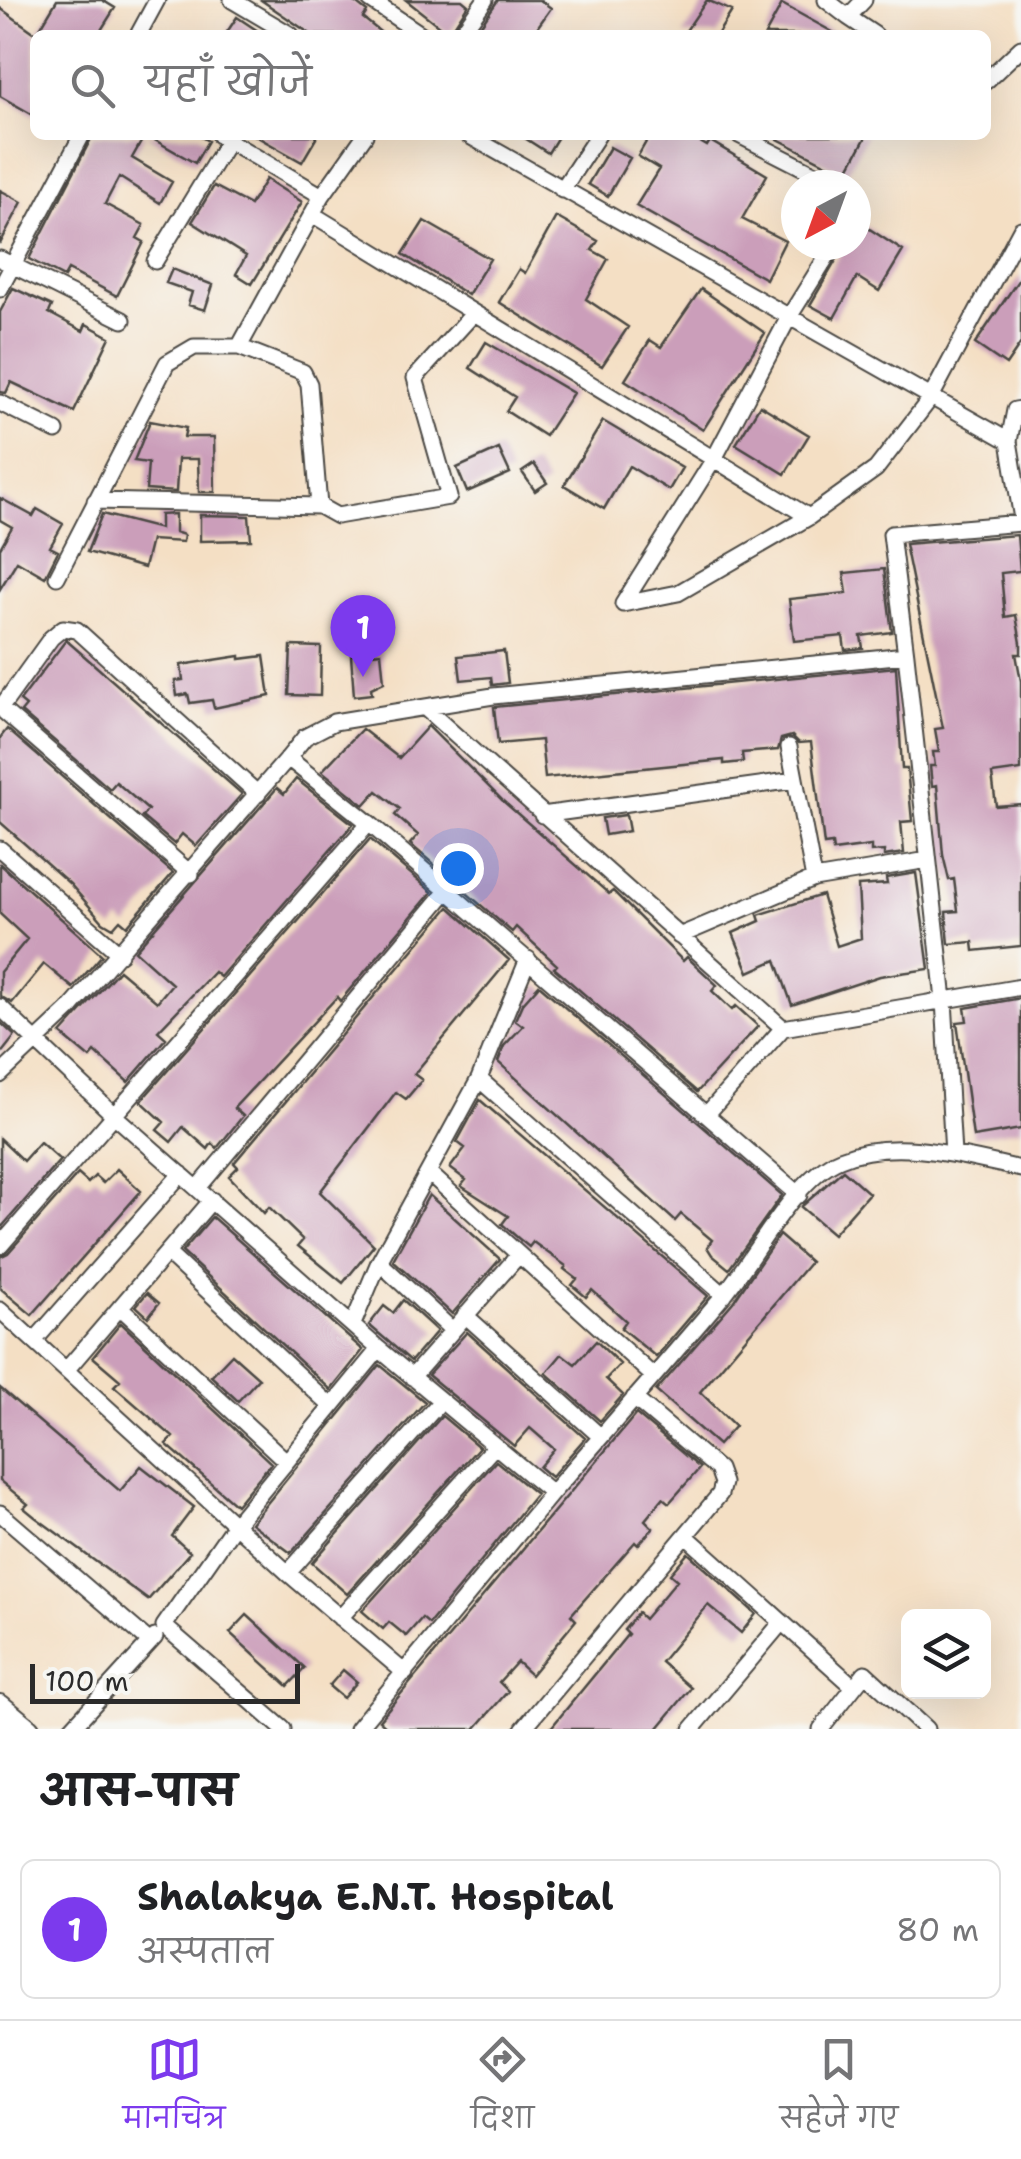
<!DOCTYPE html>
<html lang="hi">
<head>
<meta charset="utf-8">
<style>
	:root { --surface:#fff; --page:#f2f2f2; --text:#202124; --muted:#757577; --line:#e0e0e0; --accent:#7c3aed }
	body { margin:0; font-family:"Shantell Sans","Playpen Sans Deva",sans-serif; background:var(--page); color:var(--text) }
	.controls { position:absolute; right:30px; bottom:30px; display:grid; overflow:hidden; border-radius:15px; box-shadow:0 10px 40px #0002 }
	.controls button { width:90px; height:90px; display:grid; place-items:center; padding:0; border:0; border-bottom:2px solid var(--line); background:var(--surface); color:var(--text); font:50px sans-serif }
	.compass { position:absolute; left:781px; top:170px; width:90px; height:90px; border-radius:50%; background:var(--surface); box-shadow:0 10px 40px #0002; rotate:221deg }
	.scale { position:absolute; left:30px; bottom:25px; width:270px; box-sizing:border-box; padding-left:10px; border:5px solid #2b2b2b; border-top:0; font-size:28px; line-height:35px; white-space:nowrap; color:#2b2b2b; -webkit-text-stroke:8px #f6f6f2; paint-order:stroke }
	.you { position:absolute; left:458px; top:868px; width:35px; height:35px; margin:-25px; border:8px solid #fff; border-radius:50%; background:#1a73e8; box-shadow:0 0 0 15px #1a73e833 }
	.badge { display:grid; place-items:center; width:65px; height:65px; border-radius:50%; background:var(--accent); color:#fff; font-size:32px; font-weight:700 }
	.pin { position:absolute; translate:-50% -82px; filter:drop-shadow(0 2px 5px #0008) }
	.pin::after { content:''; position:absolute; top:52px; width:35px; height:30px; background:inherit; clip-path:polygon(0 0,100% 0,50% 100%) }
	.list { margin:0; padding:0; list-style:none }
	h2 { display:flex; justify-content:space-between; align-items:center; height:130px; margin:0; padding:0 40px; font-size:42px }
	h2 small { font-size:32px; font-weight:400; color:var(--muted) }
	.list li { display:grid; grid-template-columns:65px 1fr auto; gap:30px; align-items:center; box-sizing:border-box; height:140px; margin:0 20px 20px; padding:0 20px; border:2px solid var(--line); border-radius:15px }
	.list b { display:block; font-size:38px; white-space:nowrap }
	.list p { margin:0; font-size:32px; white-space:nowrap; color:var(--muted) }
	.list em { font-size:32px; font-style:normal; color:var(--muted) }
	.icon { flex:none; width:55px; height:55px; fill:none; stroke:currentColor; stroke-width:2; stroke-linecap:round; stroke-linejoin:round }
	.map { position:relative; flex:none; width:1021px; height:1729px; overflow:hidden }
	.search { position:absolute; background:var(--surface); box-shadow:0 10px 40px #0002; left:30px; right:30px; top:30px; height:110px; display:flex; align-items:center; gap:25px; box-sizing:border-box; padding:0 35px; border-radius:15px; color:var(--muted); font-size:38px }
	.sheet { height:290px; background:var(--surface) }
	nav { display:flex; justify-content:space-around; align-items:center; box-sizing:border-box; height:140px; border-top:2px solid var(--line); background:var(--surface); font-size:28px; color:var(--muted) }
	nav a { display:grid; justify-items:center; gap:5px }
	nav .on { color:var(--accent) }
	.map>svg:first-child { display:block }
	.building { fill:#cb9eba }
	.lines { fill:none; stroke-linecap:round; stroke-linejoin:round }
	.minor-casing { stroke:#494642; stroke-width:19 }
	.tertiary-casing { stroke:#494642; stroke-width:24 }
	.minor { stroke:#fff; stroke-width:15 }
	.tertiary { stroke:#fff; stroke-width:20 }
</style>
</head>
<body>
<div class="map">
<svg width="1021" height="1729" viewBox="0 0 1021 1729">
	<rect width="100%" height="100%" fill="#f6f6f2"/>
	<filter id="ink" filterUnits="userSpaceOnUse"><feTurbulence type="fractalNoise" baseFrequency=".01" numOctaves="2"/><feDisplacementMap in="SourceGraphic" scale="20" xChannelSelector="R" yChannelSelector="G"/><feConvolveMatrix kernelMatrix="1 2 1 2 8 2 1 2 1" color-interpolation-filters="sRGB"/></filter>
	<filter id="wash" filterUnits="userSpaceOnUse"><feTurbulence type="fractalNoise" baseFrequency=".0048" numOctaves="4" result="noise"/><feDisplacementMap in="SourceGraphic" scale="40" xChannelSelector="R" yChannelSelector="G"/><feGaussianBlur stdDeviation="2.25" result="paint"/><feColorMatrix in="noise" values="0 0 0 0 0 0 0 0 0 0 0 0 0 0 0 0 0 1.4 0 .05"/><feComposite in="paint" operator="in"/></filter>
	<g filter="url(#wash)">
		<rect width="100%" height="100%" fill="#f4dfc4"/>
		<g id="blocks">
			<path class="building" d="M 57,0 L 102,0 L 115,8 L 98,35 L 36,35 Z
				M 261,0 L 352,0 L 367,12 L 363,18 L 384,35 L 312,35 Z
				M 406,0 L 462,0 L 468,5 L 449,34 Z
				M 498,0 L 540,0 L 551,8 L 532,35 L 474,35 Z
				M 707,0 L 732,11 L 717,35 L 683,35 Z
				M 782,4 L 838,35 L 765,35 Z
				M 0,8 L 35,33 L 35,116 L 0,96 Z
				M 237,17 L 264,35 L 225,35 Z
				M 93,135 L 145,135 L 132,158 L 172,182 L 160,203 L 119,177 L 105,204 L 144,225 L 137,238 L 144,242 L 117,296 L 68,270 L 64,277 L 29,259 Z
				M 146,135 L 198,135 L 208,141 L 195,163 Z
				M 254,135 L 318,135 L 302,162 Z
				M 520,135 L 559,135 L 548,153 Z
				M 650,135 L 688,135 L 707,146 L 710,141 L 767,175 L 742,219 L 785,241 L 766,279 L 636,206 L 659,169 L 638,156 Z
				M 770,135 L 867,135 L 846,174 Z
				M 610,147 L 630,158 L 608,196 L 588,184 Z
				M 266,179 L 302,202 L 252,284 L 236,274 L 246,256 L 192,222 L 214,186 L 250,205 Z
				M 0,190 L 22,202 L 0,244 Z
				M 556,217 L 598,241 L 592,250 L 608,259 L 586,299 L 628,327 L 602,366 L 499,302 L 519,269 L 525,273 Z
				M 856,220 L 903,251 L 879,291 L 857,277 L 834,318 L 810,305 L 845,245 L 856,245 Z
				M 424,221 L 490,259 L 468,295 L 403,254 Z
				M 172,269 L 213,285 L 205,310 L 188,305 L 192,292 L 166,283 Z
				M 1021,276 L 1021,343 L 1006,365 L 975,344 Z
				M 13,288 L 52,306 L 49,313 L 83,331 L 86,324 L 110,337 L 74,412 L 11,382 L 6,393 L 0,392 L 0,312 Z
				M 701,289 L 765,333 L 703,430 L 625,380 L 650,340 L 661,347 Z
				M 486,342 L 573,393 L 545,436 L 506,411 L 515,397 L 470,368 Z
				M 760,405 L 809,435 L 785,474 L 736,444 Z
				M 150,421 L 186,428 L 184,437 L 214,437 L 215,492 L 199,492 L 198,459 L 178,459 L 176,492 L 146,490 L 148,463 L 134,461 Z
				M 603,421 L 682,468 L 669,490 L 629,466 L 604,509 L 564,485 Z
				M 499,449 L 510,473 L 467,492 L 457,468 Z
				M 534,464 L 547,483 L 535,491 L 522,472 Z
				M 0,498 L 33,516 L 37,509 L 63,524 L 50,547 L 58,551 L 45,577 L 17,561 L 0,589 L 0,548 L 12,527 L 0,520 Z
				M 102,514 L 160,529 L 160,515 L 175,514 L 175,532 L 184,535 L 183,542 L 151,540 L 144,568 L 87,552 Z
				M 200,515 L 249,516 L 251,540 L 200,541 Z
				M 1017,535 L 1020,571 L 1001,573 L 1005,617 L 1016,615 L 1021,643 L 1021,654 L 1016,654 L 1021,681 L 1021,770 L 992,774 L 996,806 L 1021,804 L 1021,946 L 974,951 L 973,942 L 949,944 L 946,912 L 958,911 L 954,879 L 949,880 L 943,855 L 937,785 L 932,786 L 930,766 L 935,766 L 933,752 L 939,752 L 935,729 L 943,728 L 905,544 Z
				M 884,569 L 892,632 L 861,636 L 863,648 L 845,650 L 843,636 L 794,641 L 789,599 L 847,593 L 844,573 Z
				M 66,640 L 242,794 L 196,846 L 182,834 L 174,844 L 142,817 L 148,810 L 116,782 L 110,789 L 21,712 L 26,706 L 20,701 Z
				M 291,646 L 321,647 L 320,696 L 289,695 Z
				M 504,651 L 508,683 L 492,685 L 491,677 L 461,680 L 458,656 Z
				M 381,652 L 384,682 L 371,688 L 372,694 L 354,696 L 351,655 Z
				M 240,656 L 240,659 L 264,656 L 270,696 L 214,708 L 212,700 L 190,703 L 188,694 L 177,696 L 175,681 L 183,680 L 181,665 Z
				M 896,667 L 902,769 L 907,769 L 912,821 L 901,822 L 904,853 L 884,856 L 884,851 L 871,852 L 871,846 L 833,851 L 832,844 L 824,845 L 811,742 L 799,743 L 792,736 L 781,739 L 778,750 L 742,753 L 743,762 L 724,764 L 724,760 L 545,778 L 541,740 L 498,744 L 494,707 Z
				M 428,726 L 503,801 L 609,894 L 613,891 L 683,961 L 687,957 L 717,985 L 712,991 L 732,1010 L 736,1006 L 758,1026 L 697,1092 L 554,968 L 557,965 L 516,927 L 512,932 L 410,844 L 418,835 L 395,815 L 400,809 L 377,791 L 364,805 L 322,771 L 362,729 L 399,758 Z
				M 7,729 L 173,873 L 127,926 L 120,920 L 113,928 L 103,922 L 70,884 L 0,822 L 0,738 Z
				M 296,779 L 353,824 L 220,977 L 214,972 L 158,1031 L 166,1038 L 128,1082 L 95,1052 L 90,1058 L 61,1034 L 119,970 L 157,1002 L 172,984 L 135,951 L 277,788 L 284,794 Z
				M 626,815 L 629,831 L 605,835 L 602,818 Z
				M 370,839 L 432,892 L 340,1001 L 337,997 L 234,1108 L 243,1116 L 217,1148 L 212,1143 L 208,1149 L 183,1127 L 171,1142 L 157,1130 L 164,1122 L 141,1101 Z
				M 0,864 L 102,955 L 73,988 L 44,964 L 12,1003 L 0,996 L 0,972 L 27,939 L 0,914 Z
				M 916,873 L 929,969 L 880,976 L 792,1005 L 776,960 L 749,972 L 733,933 L 760,921 L 758,915 L 822,895 L 837,946 L 861,938 L 858,886 L 887,884 L 886,878 Z
				M 449,907 L 509,960 L 414,1074 L 422,1080 L 406,1099 L 396,1092 L 320,1192 L 374,1245 L 343,1283 L 298,1246 L 303,1240 L 269,1207 L 264,1213 L 229,1176 L 238,1167 L 234,1163 Z
				M 539,985 L 782,1195 L 729,1269 L 712,1255 L 707,1247 L 712,1240 L 681,1214 L 675,1221 L 498,1062 L 504,1046 L 523,1026 L 515,1020 L 522,1004 Z
				M 1021,998 L 1021,1129 L 973,1137 L 957,1022 L 967,1021 L 965,1008 Z
				M 0,1022 L 15,1036 L 0,1055 Z
				M 480,1100 L 708,1296 L 656,1357 L 621,1328 L 626,1321 L 592,1290 L 586,1297 L 572,1285 L 577,1279 L 564,1269 L 566,1266 L 533,1242 L 529,1247 L 518,1238 L 502,1224 L 508,1216 L 461,1186 L 466,1180 L 450,1168 L 465,1148 L 457,1142 Z
				M 0,1139 L 23,1161 L 40,1142 L 60,1160 L 0,1229 Z
				M 117,1169 L 141,1191 L 32,1315 L 0,1288 L 0,1257 L 8,1253 L 78,1174 L 88,1183 L 95,1176 L 103,1183 Z
				M 843,1170 L 869,1193 L 833,1234 L 801,1207 Z
				M 429,1195 L 500,1259 L 452,1314 L 393,1260 Z
				M 212,1217 L 363,1350 L 331,1390 L 182,1252 Z
				M 779,1235 L 810,1262 L 700,1392 L 735,1426 L 718,1445 L 656,1391 L 733,1302 Z
				M 147,1293 L 159,1303 L 148,1317 L 136,1306 Z
				M 403,1300 L 437,1331 L 411,1361 L 369,1325 L 384,1306 L 393,1313 Z
				M 121,1323 L 271,1463 L 236,1505 L 166,1444 L 173,1437 L 114,1386 L 120,1380 L 93,1357 Z
				M 467,1332 L 585,1438 L 551,1477 L 539,1467 L 554,1449 L 530,1428 L 514,1446 L 428,1375 Z
				M 596,1341 L 620,1364 L 606,1379 L 623,1395 L 600,1421 L 546,1373 L 562,1354 L 575,1364 Z
				M 232,1354 L 259,1378 L 238,1401 L 211,1376 Z
				M 380,1365 L 425,1402 L 291,1553 L 251,1523 Z
				M 0,1388 L 120,1491 L 141,1466 L 194,1507 L 172,1536 L 190,1552 L 148,1600 L 35,1517 L 24,1508 L 28,1504 L 0,1481 Z
				M 636,1414 L 700,1468 L 669,1503 L 663,1498 L 645,1520 L 653,1528 L 638,1545 L 635,1542 L 571,1615 L 576,1620 L 531,1675 L 517,1662 L 499,1682 L 508,1691 L 475,1729 L 389,1729 L 379,1720 Z
				M 442,1416 L 479,1447 L 347,1594 L 312,1563 Z
				M 496,1461 L 536,1494 L 429,1624 L 422,1618 L 406,1636 L 389,1622 L 383,1629 L 362,1611 Z
				M 688,1553 L 756,1614 L 741,1633 L 708,1605 L 661,1662 L 691,1688 L 657,1729 L 550,1729 L 628,1634 L 624,1630 L 638,1613 L 644,1619 L 677,1580 L 670,1574 Z
				M 247,1615 L 305,1668 L 288,1686 L 230,1633 Z
				M 343,1670 L 357,1682 L 343,1698 L 329,1686 Z"/>
		</g>
	</g>
	<g filter="url(#ink)">
		<use href="#blocks" fill-opacity="0" stroke="#494642" stroke-width="2.5"/>
		<g class="lines">
			<defs>
				<path id="minor" d="M 232,0 L 291,35
					M 370,0 L 422,35
					M 826,0 L 848,17 L 864,0
					M 848,17 L 875,35
					M 138,35 L 157,0
					M 460,35 L 485,0
					M 986,81 L 1021,48
					M 219,135 L 322,196 L 365,135
					M 468,135 L 1009,441 L 1021,513
					M 739,135 L 837,185
					M 562,190 L 598,135
					M 856,204 L 856,205
					M 312,214 L 809,517 L 876,469 L 930,399 L 1021,229
					M 0,259 L 123,320
					M 155,261 L 228,141
					M 0,289 L 82,135
					M 239,347 L 303,372 L 309,384 L 319,506
					M 0,403 L 56,431
					M 1009,441 L 1015,410 L 1021,409
					M 95,501 L 319,506 L 337,516 L 449,497 L 415,378 L 474,313
					M 57,577 L 167,363 L 194,347 L 239,347 L 322,196
					M 623,604 L 714,459 L 789,317 L 834,245
					M 623,604 L 678,593 L 809,517
					M 906,655 L 944,1000 L 953,1154
					M 0,708 L 191,874
					M 0,709 L 51,638 L 63,628 L 77,630 L 258,794
					M 426,709 L 783,1028 L 707,1114
					M 789,747 L 814,879
					M 288,758 L 305,737 L 334,722 L 493,696 L 906,655 L 891,534 L 1021,523
					M 542,815 L 795,780
					M 0,849 L 120,954
					M 679,936 L 814,879 L 928,860
					M 0,1007 L 116,1117 L 379,1349 L 552,1493 C 609,1428 666,1363 722,1297 C 754,1259 795,1177 840,1159 C 895,1136 966,1157 1021,1169
					M 783,1028 L 1021,987
					M 0,1075 L 69,1010 L 288,758 L 369,823 L 799,1195
					M 479,1079 L 724,1295
					M 429,1173 L 652,1375
					M 198,1188 L 447,891
					M 0,1246 L 369,823
					M 167,1253 L 331,1406
					M 379,1262 L 450,1328
					M 120,1307 L 286,1461
					M 0,1310 L 288,1573 L 405,1673
					M 465,1315 L 601,1437
					M 353,1324 L 379,1262 L 479,1079 L 528,959
					M 35,1340 L 181,1174
					M 68,1368 L 212,1200
					M 412,1377 L 517,1257
					M 0,1513 L 150,1642
					M 686,1536 L 853,1686
					M 288,1573 L 441,1401
					M 340,1618 L 494,1447
					M 71,1729 L 155,1637
					M 283,1729 L 164,1626 L 236,1523 L 379,1349
					M 357,1729 L 552,1493
					M 523,1729 L 720,1494 L 723,1483 L 718,1469 L 634,1398
					M 692,1729 L 782,1622
					M 821,1729 L 865,1673 L 926,1729"/>
				<path id="tertiary" d="M 0,1705 L 29,1729
					M 0,1728 L 1,1729"/>
			</defs>
			<use href="#minor" class="minor-casing"/>
			<use href="#tertiary" class="tertiary-casing"/>
			<use href="#minor" class="minor"/>
			<use href="#tertiary" class="tertiary"/>
		</g>
	</g>
</svg>
<div class="controls">
<button><svg class="icon" aria-label="layers" viewBox="0 0 24 24"><path d="M12 4l9 5-9 5-9-5zM3 14l9 5 9-5"/></svg></button>
</div>
<svg class="compass" viewBox="-18 -18 36 36"><path d="M0-13l5 13h-10z" fill="#e53935"/><path d="M0 13l5-13h-10z" fill="#757577"/></svg>
<div class="scale">100 m</div>
<div class="you"></div>
<div class="pin badge" style="left:363px;top:677px">1</div>
<div class="search"><svg class="icon" aria-label="search" viewBox="0 0 24 24"><circle cx="10" cy="10" r="6"/><path d="M15 15l6 6"/></svg>यहाँ खोजें</div>
</div>
<section class="sheet">
<h2>आस-पास<small></small></h2>
<ul class="list">
<li><span class="badge">1</span><div><b>Shalakya E.N.T. Hospital</b><p>अस्पताल</p></div><em>80 m</em></li>
</ul>
</section>
<nav>
<a class="on"><svg class="icon" aria-label="map" viewBox="0 0 24 24"><path d="M3 6l6-2 6 2 6-2v14l-6 2-6-2-6 2zM9 4v14M15 6v14"/></svg>मानचित्र</a>
<a><svg class="icon" aria-label="directions" viewBox="0 0 24 24"><path d="M12 3l9 9-9 9-9-9zM9 14v-3h6M13 9l2 2-2 2"/></svg>दिशा</a>
<a><svg class="icon" aria-label="saved" viewBox="0 0 24 24"><path d="M7 4h10v16l-5-4-5 4z"/></svg>सहेजे गए</a>
</nav>
</body>
</html>
